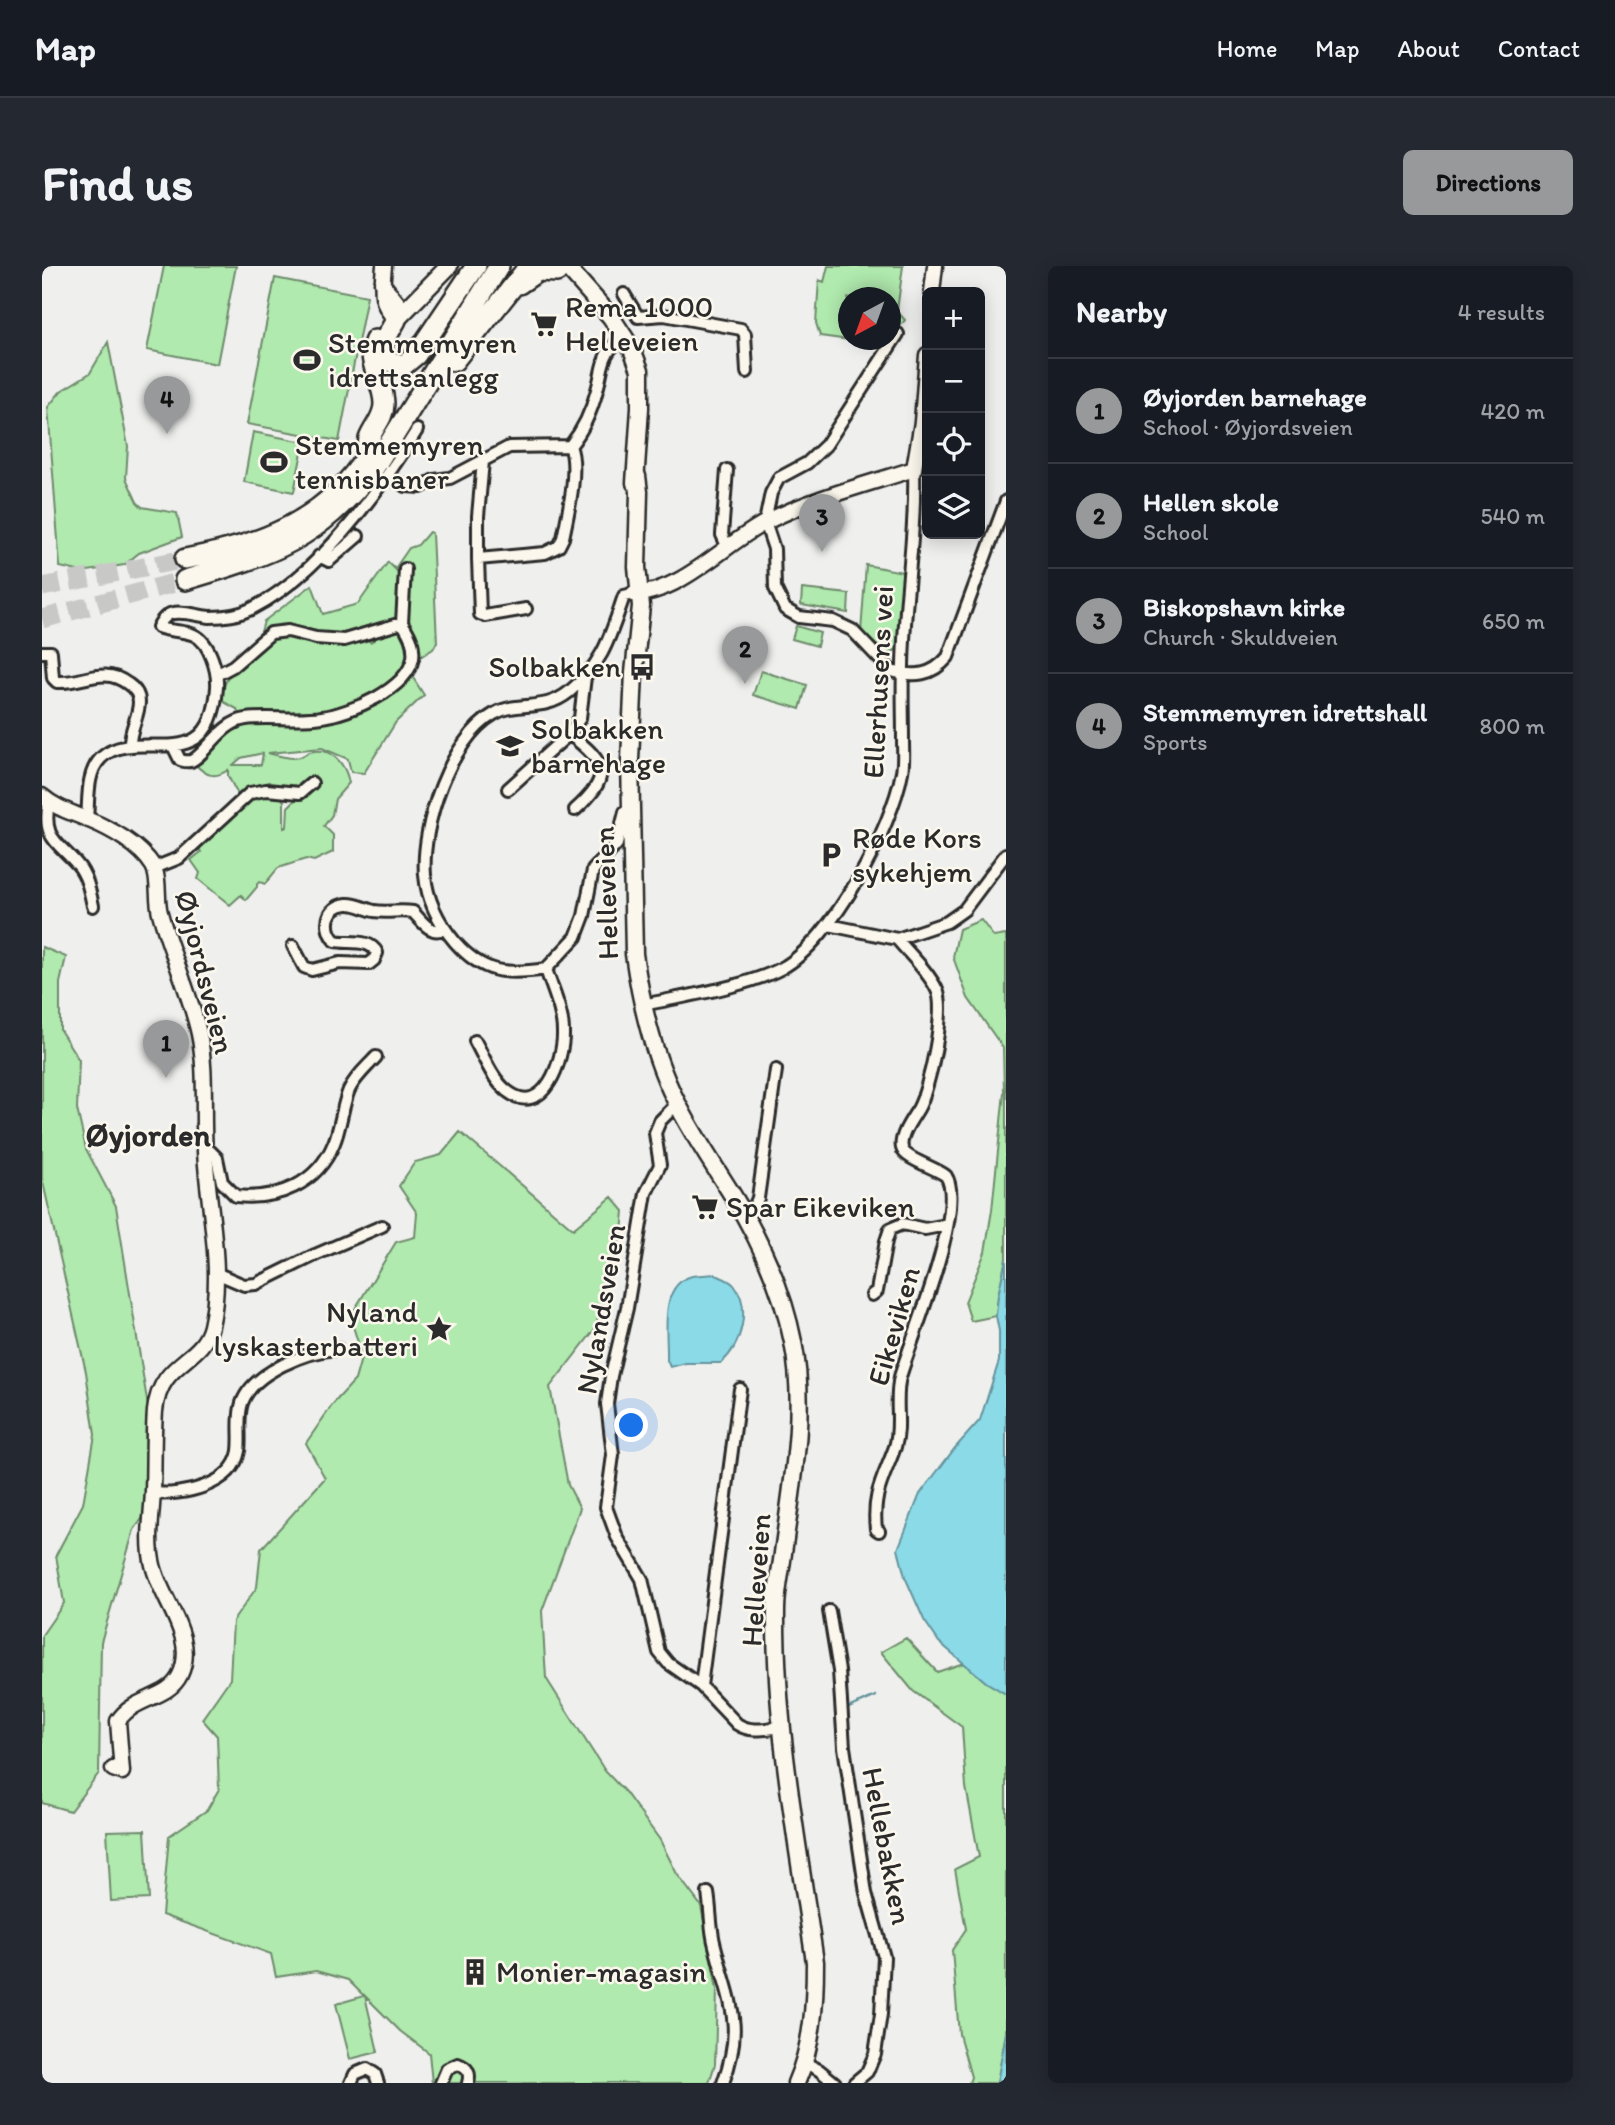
<!DOCTYPE html>
<html lang="en">
<head>
<meta charset="utf-8">
<style>
	:root { --surface:#171b24; --page:#242831; --text:#f1f3f6; --muted:#9ea1a6; --line:#363941; --accent:#98999b }
	body { margin:0; font-family:Itim,sans-serif; background:var(--page); color:var(--text) }
	.controls { position:absolute; right:21px; top:21px; display:grid; overflow:hidden; border-radius:10px; box-shadow:0 4px 18px #0003 }
	.controls button { width:63px; height:63px; display:grid; place-items:center; padding:0; border:0; border-bottom:2px solid var(--line); background:var(--surface); color:var(--text); font:35px sans-serif }
	.compass { position:absolute; left:796px; top:21px; width:63px; height:63px; border-radius:50%; background:var(--surface); box-shadow:0 4px 18px #0003; rotate:221deg }
	.you { position:absolute; left:590px; top:1160px; width:24px; height:24px; margin:-18px; border:5px solid #fff; border-radius:50%; background:#1a73e8; box-shadow:0 0 0 10px #1a73e833 }
	.badge { display:grid; place-items:center; width:46px; height:46px; border-radius:50%; background:var(--accent); color:#111; font-size:23px; font-weight:700 }
	.pin { position:absolute; translate:-50% -58px; filter:drop-shadow(0 2px 4px #0008) }
	.pin::after { content:''; position:absolute; top:37px; width:24px; height:21px; background:inherit; clip-path:polygon(0 0,100% 0,50% 100%) }
	.list { margin:0; padding:0; list-style:none }
	h2 { display:flex; justify-content:space-between; align-items:center; height:91px; margin:0; padding:0 28px; font-size:30px }
	h2 small { font-size:23px; font-weight:400; color:var(--muted) }
	.list li { display:grid; grid-template-columns:46px 1fr auto; gap:21px; align-items:center; box-sizing:border-box; height:105px; padding:0 28px; border-top:2px solid var(--line) }
	.list b { display:block; font-size:26px; white-space:nowrap }
	.list p { margin:0; font-size:23px; white-space:nowrap; color:var(--muted) }
	.list em { font-size:23px; font-style:normal; color:var(--muted) }
	.icon { flex:none; width:38px; height:38px; fill:none; stroke:currentColor; stroke-width:2; stroke-linecap:round; stroke-linejoin:round }
	.map { position:relative; flex:none; width:964px; height:1817px; overflow:hidden; border-radius:10px }
	header { display:flex; align-items:center; gap:42px; box-sizing:border-box; height:98px; padding:0 35px; background:var(--surface); border-bottom:2px solid var(--line) }
	header strong { font-size:33px }
	nav { display:flex; gap:38px; margin-inline-start:auto; font-size:24px }
	.intro { display:flex; align-items:center; justify-content:space-between; box-sizing:border-box; height:168px; padding:0 42px }
	h1 { margin:0; font-size:49px }
	.button { padding:18px 32px; border-radius:10px; background:var(--accent); color:#111; font-size:24px; font-weight:700 }
	main { display:flex; gap:42px; padding:0 42px }
	aside { flex:1; background:var(--surface); border-radius:10px; box-shadow:0 4px 18px #0003 }
	.map>svg:first-child { display:block }
	.green { fill:#b0eaae; stroke:#6e8a6c; stroke-width:2; fill-rule:evenodd }
	.water { fill:#8bdae8; stroke:#65949c; stroke-width:2 }
	.lines { fill:none; stroke-linecap:round; stroke-linejoin:round }
	.stream { stroke:#65949c; stroke-width:2.5 }
	.highway-tunnel { stroke:#c8c9c7; stroke-width:19; stroke-dasharray:19 10; stroke-linecap:butt }
	.street-casing { stroke:#2b2b2b; stroke-width:16 }
	.secondary-casing { stroke:#2b2b2b; stroke-width:19 }
	.primary-casing { stroke:#2b2b2b; stroke-width:21 }
	.highway-casing { stroke:#2b2b2b; stroke-width:24 }
	.street { stroke:#fbf7ec; stroke-width:10 }
	.secondary { stroke:#fbf7ec; stroke-width:14 }
	.primary { stroke:#fbf7ec; stroke-width:16 }
	.highway { stroke:#fbf7ec; stroke-width:19 }
	.labels { text-anchor:middle; stroke-width:5; stroke-linejoin:round; paint-order:stroke }
	.poi-label { font-size:30px; fill:#2b2b2b; stroke:#fbf7ec; text-anchor:start }
	.street-label { font-size:30px; fill:#2b2b2b; stroke:#fbf7ec }
	.neighbourhood-label { font-size:32px; font-weight:bold; fill:#2b2b2b; stroke:#fbf7ec }
</style>
</head>
<body>
<header>
<strong>Map</strong>
<nav><a>Home</a><a>Map</a><a>About</a><a>Contact</a></nav>
</header>
<div class="intro"><h1>Find us</h1><a class="button">Directions</a></div>
<main>
<div class="map">
<svg width="964" height="1817" viewBox="0 0 964 1817">
	<rect width="100%" height="100%" fill="#eff0ee"/>
	<filter id="ink" filterUnits="userSpaceOnUse"><feTurbulence type="fractalNoise" baseFrequency=".0143" numOctaves="2"/><feDisplacementMap in="SourceGraphic" scale="14" xChannelSelector="R" yChannelSelector="G"/><feConvolveMatrix kernelMatrix="1 2 1 2 8 2 1 2 1" color-interpolation-filters="sRGB"/></filter>
	<g filter="url(#ink)">
		<path class="green" d="M 122,0 L 194,0 L 175,98 L 105,84 Z
			M 786,0 L 861,0 L 855,45 L 863,54 L 848,73 L 848,32 L 806,32 L 806,74 L 848,74 L 844,79 L 778,70 L 774,57 L 777,14 L 782,16 Z
			M 233,12 L 325,30 L 297,175 L 205,158 Z
			M 66,76 L 86,180 L 84,212 L 95,236 L 100,241 L 135,247 L 140,271 L 97,287 L 82,299 L 40,306 L 18,301 L 6,141 L 19,125 L 48,107 Z
			M 211,166 L 262,176 L 252,226 L 202,216 Z
			M 387,266 L 390,267 L 395,376 L 391,383 L 378,391 L 374,391 L 363,339 L 363,312 L 354,301 L 367,282 L 376,279 Z
			M 346,296 L 358,308 L 357,349 L 351,355 L 305,368 L 291,369 L 243,362 L 217,373 L 222,355 L 270,319 L 281,348 L 316,338 Z
			M 824,299 L 861,306 L 856,383 L 845,388 L 819,366 Z
			M 760,323 L 807,328 L 806,347 L 759,339 Z
			M 754,360 L 778,367 L 775,380 L 750,373 Z
			M 356,364 C 365,371 368,382 365,393 C 358,425 296,447 267,449 C 243,450 219,445 196,448 L 195,443 L 180,435 C 181,429 181,423 183,418 C 190,399 224,374 243,370 L 324,371 L 328,376 L 332,374 L 334,369 Z
			M 719,405 L 765,419 L 758,443 L 711,429 Z
			M 368,407 L 382,429 L 354,456 L 322,507 L 309,506 L 306,493 L 280,482 L 226,487 C 233,489 244,492 253,492 C 260,492 262,488 268,486 C 290,480 304,499 307,517 L 293,533 L 290,549 L 282,560 L 291,569 L 291,586 L 272,595 L 264,593 L 236,602 L 223,618 L 218,616 L 215,618 L 215,621 L 204,634 L 199,629 L 188,639 L 156,613 L 158,607 L 149,594 L 159,586 L 156,580 L 210,529 L 215,534 L 222,527 L 236,528 L 242,535 L 242,562 L 245,561 L 246,541 L 272,516 L 258,522 L 230,519 L 227,516 L 196,529 L 186,510 L 186,504 C 173,513 164,510 153,498 L 185,465 L 196,459 L 308,449 C 332,442 351,424 368,407 ZM 221,487 L 219,499 L 191,499 L 199,492 Z
			M 939,654 L 952,671 L 964,669 L 964,993 L 956,1030 L 954,1050 L 929,1055 L 923,1036 L 943,986 L 950,944 L 962,826 L 961,782 L 926,732 L 911,691 L 917,663 Z
			M 0,681 L 24,691 L 18,717 L 18,764 L 37,794 L 35,843 L 44,883 L 74,940 L 107,1147 L 105,1246 L 92,1264 L 59,1376 L 57,1507 L 28,1545 L 0,1537 L 0,1369 L 22,1337 L 14,1289 L 41,1238 L 53,1169 L 44,1106 L 0,912 Z
			M 418,866 L 531,963 L 570,931 L 582,945 L 580,966 L 553,1063 L 508,1121 L 526,1219 L 538,1242 L 500,1345 L 504,1412 L 563,1505 L 583,1526 L 618,1574 L 635,1608 L 659,1640 L 675,1723 L 673,1798 L 667,1817 L 390,1817 L 387,1787 L 358,1765 L 323,1730 L 336,1786 L 308,1793 L 294,1738 L 322,1730 L 306,1714 L 274,1705 L 234,1711 L 229,1688 L 120,1649 L 127,1570 L 165,1544 L 177,1523 L 175,1470 L 160,1453 L 188,1413 L 191,1355 L 215,1321 L 219,1283 L 283,1212 L 264,1177 L 291,1138 L 313,1114 L 320,1089 L 308,1051 L 354,976 L 373,971 L 375,947 L 357,920 L 373,896 L 399,889 Z
			M 864,1372 L 895,1406 L 922,1397 L 944,1416 L 964,1428 L 964,1767 L 955,1817 L 927,1817 L 929,1811 L 917,1768 L 910,1684 L 924,1663 L 913,1603 L 937,1591 L 924,1521 L 920,1461 L 871,1425 L 839,1386 Z
			M 103,1564 L 107,1633 L 69,1635 L 65,1565 Z"/>
		<path class="water" d="M 964,993 L 964,1428 L 944,1416 L 897,1376 L 882,1354 L 863,1311 L 856,1283 L 878,1228 L 913,1182 L 938,1154 L 957,1095 L 957,1065 L 954,1050 L 956,1030 Z
			M 672,1008 C 678,1011 688,1014 692,1019 C 710,1042 699,1080 679,1097 L 644,1097 L 628,1101 L 625,1094 C 626,1068 616,1019 650,1010 C 657,1009 665,1009 672,1008 Z
			M 964,1767 L 964,1817 L 955,1817 Z"/>
		<g class="lines">
			<path class="stream" d="M 804,1443 L 834,1430"/>
			<path class="highway-tunnel" d="M 0,321 L 143,293
				M 0,353 L 143,314"/>
			<defs>
				<path id="street" d="M 582,28 L 596,51 L 622,49 L 699,63 L 703,68 L 705,106
					M 856,68 L 784,179 L 765,197 L 737,212 L 729,227 L 723,256 L 732,283 L 733,322 L 743,343 L 757,351 L 791,355 L 810,364 L 849,405 C 873,411 890,410 906,391 L 964,235
					M 528,180 C 541,164 550,144 555,124 C 562,100 558,87 582,71
					M 441,195 L 436,250 L 436,293 L 503,287 L 517,280 L 521,272 C 526,248 537,202 528,180
					M 685,204 L 680,269 L 686,282
					M 345,211 L 364,220 L 379,221 L 392,214 L 408,212 L 467,181 L 528,180
					M 277,290 L 287,295 L 316,270
					M 436,293 L 438,348 L 443,350 L 484,343
					M 360,357 L 363,303
					M 0,386 L 9,386 L 11,412 L 15,416 C 41,418 61,399 86,418 C 92,422 97,428 97,436 C 97,451 87,464 88,480
					M 131,480 L 138,494 C 142,495 145,496 149,495 C 164,489 179,456 204,453 C 228,450 255,455 280,451 C 308,447 365,424 371,392 C 373,378 367,367 360,357 L 302,374 L 274,372 L 246,365 L 229,367 L 191,400 L 176,408
					M 466,523 L 527,468
					M 7,536 C 0,573 15,575 35,598 C 45,609 48,626 51,640
					M 533,544 C 569,511 567,498 527,468 L 538,452 L 543,411
					M 45,553 C 47,533 44,507 59,492 C 96,457 169,517 175,421 C 176,406 168,376 152,369 C 141,364 127,366 116,361 C 118,357 121,352 126,349 C 136,343 156,350 168,351 C 182,351 197,349 209,343 C 276,309 336,227 375,164
					M 112,602 L 137,592 L 208,527 L 224,524 L 258,527 L 270,517
					M 787,659 L 855,673 L 905,656 L 922,644 L 964,588
					M 251,680 L 262,701 L 270,704 L 298,697 L 327,698 L 332,694 L 335,687 C 328,672 306,678 293,675 C 281,662 284,640 305,638 C 314,637 323,643 332,645 C 345,647 358,644 371,646 C 379,654 388,669 401,663
					M 504,703 C 464,709 441,708 413,676 C 397,657 385,633 383,609 C 379,560 408,473 452,448 C 475,434 501,447 527,426 C 562,397 568,370 582,330 L 591,328
					M 601,739 C 642,730 705,721 740,702 C 790,675 850,562 860,506 C 862,496 861,485 861,474 C 861,450 860,425 861,400 C 862,334 874,269 872,203
					M 433,775 C 442,791 450,813 465,825 C 502,854 522,793 521,766 C 521,745 510,723 504,703 L 534,671 L 542,650 L 551,604 L 575,578 L 583,546 L 589,544
					M 635,838 L 618,855 L 613,867 L 618,899 L 604,927 L 585,1042 L 569,1110 L 565,1138 L 571,1189 L 564,1241 L 575,1271 L 600,1313 L 617,1386 L 626,1397 L 659,1420 L 695,1458 C 709,1467 723,1463 739,1461
					M 163,886 L 168,885 L 175,892 L 180,916 L 194,930 C 235,934 275,919 292,877 C 299,860 300,841 307,824 C 313,811 325,801 334,791
					M 702,949 L 711,944 L 716,932 L 734,804
					M 174,1007 L 202,1019 L 214,1018 L 273,989 L 340,960
					M 830,1029 L 835,1025 L 844,975 L 848,963 L 860,958 L 883,963 L 904,959
					M 111,1227 C 139,1230 191,1220 197,1185 C 199,1169 195,1152 200,1137 C 211,1106 265,1085 296,1083
					M 837,1265 L 834,1263 C 830,1227 842,1212 853,1181 C 860,1159 852,1134 858,1111 C 869,1073 925,941 904,910 C 895,902 862,893 860,882 C 857,870 870,853 876,843 C 887,824 905,743 895,724 C 886,705 868,689 855,673
					M 787,1345 L 797,1405 L 802,1481 L 824,1627 L 842,1691 L 839,1748 L 833,1788 L 825,1806 L 812,1817
					M 659,1420 L 698,1123
					M 666,1627 C 669,1644 668,1663 673,1680 C 687,1736 703,1758 681,1817
					M 761,1796 L 777,1804 L 793,1817
					M 309,1817 L 313,1808 L 325,1803 L 333,1808 L 336,1817
					M 399,1817 L 405,1803 L 416,1798 C 425,1801 429,1807 426,1817"/>
				<path id="secondary" d="M 342,0 C 340,22 337,38 354,54
					M 340,17 L 362,45
					M 890,26 L 893,0
					M 591,328 C 640,327 684,276 726,255 C 771,232 823,219 872,203 L 880,156 L 885,89
					M 0,530 C 15,543 29,546 47,554 C 69,563 98,579 111,600 C 118,612 114,633 118,647 C 129,688 148,726 157,768 C 165,806 160,847 163,885 C 166,942 182,1003 169,1060 C 160,1097 118,1094 113,1145 C 111,1172 112,1199 111,1225 C 110,1249 105,1275 111,1299 C 119,1335 156,1371 138,1409 C 126,1434 92,1430 76,1455 L 80,1506 L 71,1503"/>
				<path id="primary" d="M 524,0 L 569,51 L 590,83 L 598,104 L 598,142 L 593,217
					M 354,54 L 407,0
					M 595,210 L 597,226 L 595,301 L 599,340 L 592,407 L 588,494 L 592,688 C 599,737 611,790 634,835 C 650,868 672,899 691,930 C 718,974 741,1025 751,1076 C 765,1145 750,1218 741,1287 C 739,1305 734,1325 734,1344 C 733,1463 756,1579 773,1696 C 773,1737 771,1779 754,1817"/>
				<path id="highway" d="M 477,18 L 496,5 L 515,6
					M 354,54 L 341,77 L 340,86 L 349,96 L 362,99 L 374,89 L 434,0
					M 412,95 L 487,0
					M 325,189 C 326,184 326,178 327,173 C 332,160 342,152 342,138 C 342,115 323,96 333,74
					M 143,293 C 214,280 277,258 320,197
					M 143,314 C 230,288 274,276 332,202 L 457,0"/>
			</defs>
			<use href="#street" class="street-casing"/>
			<use href="#secondary" class="secondary-casing"/>
			<use href="#primary" class="primary-casing"/>
			<use href="#highway" class="highway-casing"/>
			<use href="#street" class="street"/>
			<use href="#secondary" class="secondary"/>
			<use href="#primary" class="primary"/>
			<use href="#highway" class="highway"/>
		</g>
	</g>
	<defs>
		<symbol id="supermarket-bare" viewBox="-9 -9 18 18"><path d="M-6-5.5h2.5l.6 2H6L4.5 2H-2.5L-4.4-4H-6ZM-1.5 3.2a1.3 1.3 0 1 0 .1 0ZM3 3.2a1.3 1.3 0 1 0 .1 0Z" fill="#2b2b2b" stroke="#fbf7ec" stroke-width="2.5" paint-order="stroke"/></symbol>
		<symbol id="stadium-bare" viewBox="-9 -9 18 18"><path d="M0-5a6.5 5 0 1 0 0 10a6.5 5 0 1 0 0-10ZM-3.5-1.8h7v3.6h-7Z" fill="#2b2b2b" stroke="#fbf7ec" stroke-width="2.5" paint-order="stroke"/></symbol>
		<symbol id="bus-bare" viewBox="-9 -9 18 18"><path d="M-5-6H5V4H4V6H2V4H-2V6H-4V4H-5ZM-3.5-4V0h7V-4ZM-3.5 1.2v1.5H-2V1.2ZM2 1.2v1.5H3.5V1.2Z" fill="#2b2b2b" stroke="#fbf7ec" stroke-width="2.5" paint-order="stroke"/></symbol>
		<symbol id="school-bare" viewBox="-9 -9 18 18"><path d="M0-5L7-2L0 1L-7-2ZM-4 1L0 2.5L4 1V4Q0 6-4 4Z" fill="#2b2b2b" stroke="#fbf7ec" stroke-width="2.5" paint-order="stroke"/></symbol>
		<symbol id="parking-bare" viewBox="-9 -9 18 18"><path d="M-3.5-5.5H1a3.5 3.5 0 0 1 0 7H-1V5.5H-3.5ZM-1-3.4V-.6H.8a1.4 1.4 0 0 0 0-2.8Z" fill="#2b2b2b" stroke="#fbf7ec" stroke-width="2.5" paint-order="stroke"/></symbol>
		<symbol id="sight-bare" viewBox="-9 -9 18 18"><path d="M0-6L1.8-2.2L6-1.7L2.9 1.2L3.7 5.4L0 3.3L-3.7 5.4L-2.9 1.2L-6-1.7L-1.8-2.2Z" fill="#2b2b2b" stroke="#fbf7ec" stroke-width="2.5" paint-order="stroke"/></symbol>
		<symbol id="building-bare" viewBox="-9 -9 18 18"><path d="M-4-6H4V6H1V3H-1V6H-4ZM-2.5-4.3h1.7v1.8h-1.7ZM.8-4.3h1.7v1.8H.8ZM-2.5-1h1.7V.8h-1.7ZM.8-1h1.7V.8H.8Z" fill="#2b2b2b" stroke="#fbf7ec" stroke-width="2.5" paint-order="stroke"/></symbol>
	</defs>
	<g fill-rule="evenodd">
		<use href="#supermarket-bare" x="483" y="39" width="38" height="38"/>
		<use href="#stadium-bare" x="246" y="75" width="38" height="38"/>
		<use href="#stadium-bare" x="213" y="177" width="38" height="38"/>
		<use href="#bus-bare" x="581" y="382" width="38" height="38"/>
		<use href="#school-bare" x="449" y="461" width="38" height="38"/>
		<use href="#parking-bare" x="770" y="570" width="38" height="38"/>
		<use href="#supermarket-bare" x="644" y="922" width="38" height="38"/>
		<use href="#sight-bare" x="378" y="1044" width="38" height="38"/>
		<use href="#building-bare" x="414" y="1687" width="38" height="38"/>
	</g>
	<g class="labels">
		<g class="poi-label">
			<text x="523" y="51">Rema 1000<tspan x="523" dy="34">Helleveien</tspan></text>
			<text x="286" y="87">Stemmemyren<tspan x="286" dy="34">idrettsanlegg</tspan></text>
			<text x="253" y="189">Stemmemyren<tspan x="253" dy="34">tennisbaner</tspan></text>
			<text x="579" y="411" text-anchor="end">Solbakken</text>
			<text x="489" y="473">Solbakken<tspan x="489" dy="34">barnehage</tspan></text>
			<text x="810" y="582">Røde Kors<tspan x="810" dy="34">sykehjem</tspan></text>
			<text x="684" y="951">Spar Eikeviken</text>
			<text x="376" y="1056" text-anchor="end">Nyland<tspan x="376" dy="34">lyskasterbatteri</tspan></text>
			<text x="454" y="1716">Monier-magasin</text>
		</g>
		<g class="street-label">
			<text transform="translate(836 416) rotate(-87)" y="10">Ellerhusens vei</text>
			<text transform="translate(564 627) rotate(-92)" y="10">Helleveien</text>
			<text transform="translate(163 706) rotate(76)" y="10">Øyjordsveien</text>
			<text transform="translate(559 1043) rotate(-80)" y="10">Nylandsveien</text>
			<text transform="translate(852 1060) rotate(-74)" y="10">Eikeviken</text>
			<text transform="translate(714 1314) rotate(-86)" y="10">Helleveien</text>
			<text transform="translate(845 1580) rotate(79)" y="10">Hellebakken</text>
		</g>
		<g class="neighbourhood-label">
			<text x="106" y="880">Øyjorden</text>
		</g>
	</g>
</svg>
<div class="controls">
<button>+</button>
<button>−</button>
<button><svg class="icon" aria-label="locate" viewBox="0 0 24 24"><circle cx="12" cy="12" r="6"/><path d="M12 2v4M12 18v4M2 12h4M18 12h4"/></svg></button>
<button><svg class="icon" aria-label="layers" viewBox="0 0 24 24"><path d="M12 4l9 5-9 5-9-5zM3 14l9 5 9-5"/></svg></button>
</div>
<svg class="compass" viewBox="-18 -18 36 36"><path d="M0-13l5 13h-10z" fill="#e53935"/><path d="M0 13l5-13h-10z" fill="#9ea1a6"/></svg>
<div class="you"></div>
<div class="pin badge" style="left:124px;top:812px">1</div>
<div class="pin badge" style="left:703px;top:418px">2</div>
<div class="pin badge" style="left:780px;top:286px">3</div>
<div class="pin badge" style="left:125px;top:168px">4</div>
</div>
<aside>
<h2>Nearby<small>4 results</small></h2>
<ul class="list">
<li><span class="badge">1</span><div><b>Øyjorden barnehage</b><p>School · Øyjordsveien</p></div><em>420 m</em></li>
<li><span class="badge">2</span><div><b>Hellen skole</b><p>School</p></div><em>540 m</em></li>
<li><span class="badge">3</span><div><b>Biskopshavn kirke</b><p>Church · Skuldveien</p></div><em>650 m</em></li>
<li><span class="badge">4</span><div><b>Stemmemyren idrettshall</b><p>Sports</p></div><em>800 m</em></li>
</ul>
</aside>
</main>
</body>
</html>
